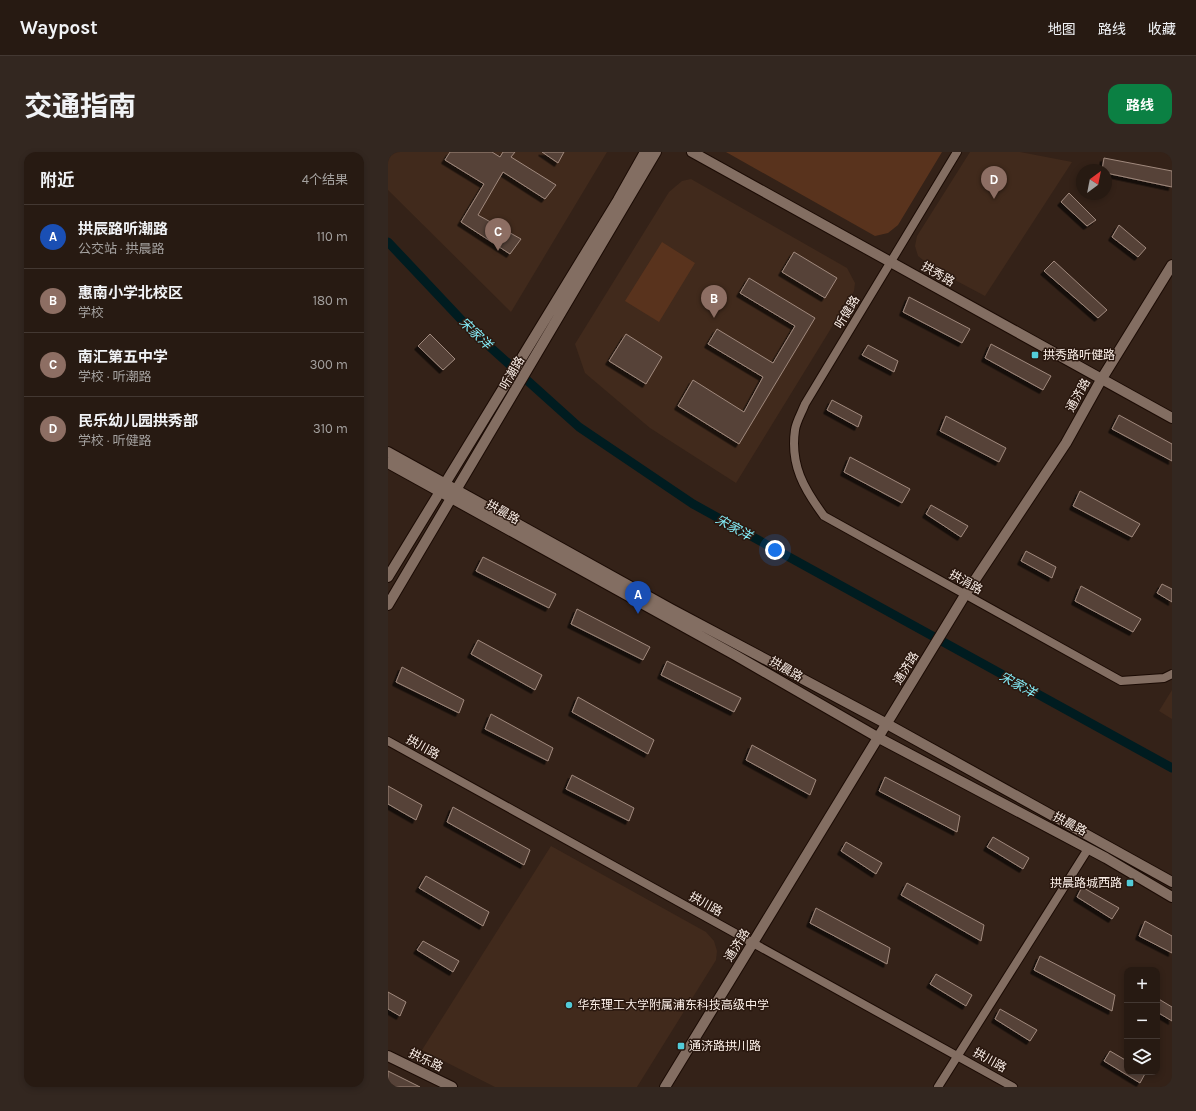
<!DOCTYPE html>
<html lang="zh">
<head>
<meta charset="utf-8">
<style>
	:root { --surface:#271a12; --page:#332720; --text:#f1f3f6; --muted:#a4a19f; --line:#433832; --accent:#0b8043 }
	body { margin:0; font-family:Karla,"Noto Sans SC",sans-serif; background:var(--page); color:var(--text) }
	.controls { position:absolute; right:12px; bottom:12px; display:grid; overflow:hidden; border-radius:8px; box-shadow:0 2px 6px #0003 }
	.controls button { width:36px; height:36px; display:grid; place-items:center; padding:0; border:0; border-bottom:1px solid var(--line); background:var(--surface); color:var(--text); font:20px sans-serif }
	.compass { position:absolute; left:688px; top:12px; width:36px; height:36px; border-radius:50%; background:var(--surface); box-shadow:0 2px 6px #0003; rotate:32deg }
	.you { position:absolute; left:387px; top:398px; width:14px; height:14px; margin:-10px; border:3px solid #fff; border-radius:50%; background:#1a73e8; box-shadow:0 0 0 6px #1a73e833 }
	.badge { display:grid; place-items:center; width:26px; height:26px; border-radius:50%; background:var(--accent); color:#fff; font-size:13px; font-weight:700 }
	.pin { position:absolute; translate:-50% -33px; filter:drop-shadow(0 1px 2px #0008) }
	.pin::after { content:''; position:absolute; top:21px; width:14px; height:12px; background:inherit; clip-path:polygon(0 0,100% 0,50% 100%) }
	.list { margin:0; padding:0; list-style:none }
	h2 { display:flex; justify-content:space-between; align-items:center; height:52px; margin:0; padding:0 16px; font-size:17px }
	h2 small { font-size:13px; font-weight:400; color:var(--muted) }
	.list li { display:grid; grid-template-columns:26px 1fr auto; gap:12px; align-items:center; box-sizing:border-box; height:64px; padding:0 16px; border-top:1px solid var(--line) }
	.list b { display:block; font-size:15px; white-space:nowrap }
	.list p { margin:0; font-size:13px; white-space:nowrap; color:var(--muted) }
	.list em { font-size:13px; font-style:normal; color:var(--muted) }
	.icon { flex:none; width:22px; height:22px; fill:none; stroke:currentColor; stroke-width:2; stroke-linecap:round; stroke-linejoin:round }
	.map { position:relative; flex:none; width:784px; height:935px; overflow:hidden; border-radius:12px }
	header { display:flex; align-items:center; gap:24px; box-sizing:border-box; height:56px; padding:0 20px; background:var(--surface); border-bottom:1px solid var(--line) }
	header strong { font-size:19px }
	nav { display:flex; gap:22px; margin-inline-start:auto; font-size:14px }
	.intro { display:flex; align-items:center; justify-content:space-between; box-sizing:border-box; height:96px; padding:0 24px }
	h1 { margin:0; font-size:28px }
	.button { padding:10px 18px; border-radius:12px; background:var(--accent); color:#fff; font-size:14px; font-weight:700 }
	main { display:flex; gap:24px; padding:0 24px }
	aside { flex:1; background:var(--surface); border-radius:12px; box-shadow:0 2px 6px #0003 }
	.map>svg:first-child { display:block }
	.built { fill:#412a1c }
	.green { fill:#59331d }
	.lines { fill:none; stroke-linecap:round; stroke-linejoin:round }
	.canal { stroke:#001c20; stroke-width:9 }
	.building { fill:#574339; stroke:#a0897d; filter:url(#shadow) }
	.street-casing { stroke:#1b0b04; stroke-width:10 }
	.secondary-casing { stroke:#1b0b04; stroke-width:12 }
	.street { stroke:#836e62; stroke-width:8 }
	.secondary { stroke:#836e62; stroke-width:10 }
	.poi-dot { fill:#52cbd8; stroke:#2a180f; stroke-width:1.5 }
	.labels { text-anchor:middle; stroke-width:3; stroke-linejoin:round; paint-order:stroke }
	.street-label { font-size:12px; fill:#fbefe8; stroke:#2a180f }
	.poi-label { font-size:12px; fill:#fbefe8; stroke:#2a180f; text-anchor:start }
	.water-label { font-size:13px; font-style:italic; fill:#85effb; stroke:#2a180f }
</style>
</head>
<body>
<header>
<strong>Waypost</strong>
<nav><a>地图</a><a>路线</a><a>收藏</a></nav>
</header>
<div class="intro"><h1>交通指南</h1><a class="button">路线</a></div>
<main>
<aside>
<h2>附近<small>4个结果</small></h2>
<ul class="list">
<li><span class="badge" style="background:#1a4fb4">A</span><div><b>拱辰路听潮路</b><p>公交站 · 拱晨路</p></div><em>110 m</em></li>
<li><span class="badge" style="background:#8d6e63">B</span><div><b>惠南小学北校区</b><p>学校</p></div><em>180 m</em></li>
<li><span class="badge" style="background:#8d6e63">C</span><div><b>南汇第五中学</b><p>学校 · 听潮路</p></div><em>300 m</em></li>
<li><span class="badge" style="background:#8d6e63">D</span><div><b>民乐幼儿园拱秀部</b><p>学校 · 听健路</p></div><em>310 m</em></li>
</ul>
</aside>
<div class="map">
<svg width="784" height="935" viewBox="0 0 784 935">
	<defs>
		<filter id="shadow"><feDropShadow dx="-3.5" dy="3.5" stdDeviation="0" flood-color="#0009"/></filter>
	</defs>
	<rect width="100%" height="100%" fill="#342218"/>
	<path class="built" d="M 0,0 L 219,0 L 123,160 L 0,38 Z
		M 582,0 L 632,0 L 684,10 L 597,144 L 548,118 L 530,104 L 527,94 L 529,84 Z
		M 303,27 L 459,116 L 467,131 L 466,139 L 348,331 L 262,276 L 197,221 L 187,192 L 281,40 L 294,29 Z
		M 784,538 L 784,567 L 771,559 Z
		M 163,694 L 318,780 L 326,789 L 329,799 L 328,808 L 249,935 L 107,935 L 34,898 Z"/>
	<path class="green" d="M 338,0 L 554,0 L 510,73 L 500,81 L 487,84 Z
		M 274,90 L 307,111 L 271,170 L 237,149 Z"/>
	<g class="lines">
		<path class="canal" d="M 0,90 L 82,177 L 191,275 L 305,352 L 784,616"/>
	</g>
	<path class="building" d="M 62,0 L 104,0 L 112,5 L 115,0 L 127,0 L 123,5 L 168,33 L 157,47 L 115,20 L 90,63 L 133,87 L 122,102 L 73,70 L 96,32 L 57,8 Z
		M 154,0 L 176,0 L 170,11 Z
		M 716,6 L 784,19 L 784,35 L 718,21 L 718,18 L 714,18 Z
		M 681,41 L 708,68 L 699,74 L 673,50 Z
		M 731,73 L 758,96 L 750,105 L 724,85 Z
		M 406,100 L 449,126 L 437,146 L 394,120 Z
		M 666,109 L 719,158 L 710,166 L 656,119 Z
		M 361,126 L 427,166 L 351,292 L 290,254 L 305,228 L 356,260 L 375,225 L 320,192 L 329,177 L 385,211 L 407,174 L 352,141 Z
		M 521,145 L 582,177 L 574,191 L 515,160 Z
		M 42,182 L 67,207 L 55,218 L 30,194 Z
		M 238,182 L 274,205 L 258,232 L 221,209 Z
		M 603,192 L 663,224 L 655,238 L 597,206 Z
		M 480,193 L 510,209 L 506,220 L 474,203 Z
		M 444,248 L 474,264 L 470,275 L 439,258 Z
		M 731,263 L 784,292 L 784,309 L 724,277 Z
		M 558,264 L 618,296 L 611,310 L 552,279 Z
		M 462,305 L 522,337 L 514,351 L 456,320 Z
		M 692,339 L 752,372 L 744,385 L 685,354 Z
		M 543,353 L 580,374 L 573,385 L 538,362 Z
		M 638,399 L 668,415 L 664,426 L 633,409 Z
		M 95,405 L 168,442 L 161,456 L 88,419 Z
		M 774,432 L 784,437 L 784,450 L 769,441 Z
		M 693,434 L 753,467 L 745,480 L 687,449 Z
		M 189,457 L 262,495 L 255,508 L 183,472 Z
		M 90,488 L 154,523 L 147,538 L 83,502 Z
		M 279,509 L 353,546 L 346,560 L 273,523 Z
		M 14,515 L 76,548 L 71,561 L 8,530 Z
		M 190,545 L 266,588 L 260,602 L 184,560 Z
		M 103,562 L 165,596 L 160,609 L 97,577 Z
		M 364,593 L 428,628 L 422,643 L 358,608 Z
		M 184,623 L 246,656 L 241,669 L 178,637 Z
		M 497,625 L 572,664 L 569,680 L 491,639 Z
		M 0,634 L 34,653 L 28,668 L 0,652 Z
		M 65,655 L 142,698 L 136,713 L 59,670 Z
		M 605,685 L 641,706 L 635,717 L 599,695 Z
		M 458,690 L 494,711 L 488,722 L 453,699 Z
		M 38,724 L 101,760 L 95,774 L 31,736 Z
		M 519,731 L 596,773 L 593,789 L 513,743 Z
		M 694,735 L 731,756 L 724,767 L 689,745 Z
		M 428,756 L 502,796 L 499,812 L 422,771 Z
		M 757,769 L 784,784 L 784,801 L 751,784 Z
		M 35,789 L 71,809 L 65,820 L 29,798 Z
		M 652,804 L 727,843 L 724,859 L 646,818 Z
		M 548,822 L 584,843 L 578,854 L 542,832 Z
		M 0,840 L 18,850 L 12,864 L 0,857 Z
		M 769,846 L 784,855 L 784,869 L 769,860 Z
		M 612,857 L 649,878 L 642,889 L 607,867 Z
		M 722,899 L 739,909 L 739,920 L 758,920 L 752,931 L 716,909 Z
		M 0,919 L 32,935 L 0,935 Z"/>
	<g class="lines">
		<defs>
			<path id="street" d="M 569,0 L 417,252 C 414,260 408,270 407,278 C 402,313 416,337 436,364 L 733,529 L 776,526 L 784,522
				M 0,589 L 625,935
				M 550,935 L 700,697"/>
			<path id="secondary" d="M 304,0 L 784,266
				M 0,300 L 283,457 L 499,572 L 784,730
				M 0,311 L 347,503 L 491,586 L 718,706 L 784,745
				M 0,425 L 230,48 L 257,0
				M 0,453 L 268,0
				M 0,904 L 64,935
				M 277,935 L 577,443 L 678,291 L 713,228 L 784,113"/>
		</defs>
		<use href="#street" class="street-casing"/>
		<use href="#secondary" class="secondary-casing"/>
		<use href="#street" class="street"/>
		<use href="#secondary" class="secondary"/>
	</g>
	<g class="poi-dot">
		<rect x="643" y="199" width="8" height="8" rx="2"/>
		<rect x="738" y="727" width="8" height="8" rx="2"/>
		<circle cx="181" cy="853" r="4"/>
		<rect x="289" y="890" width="8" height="8" rx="2"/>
	</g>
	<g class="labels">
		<g class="street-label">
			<text transform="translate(550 122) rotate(30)" y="4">拱秀路</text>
			<text transform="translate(459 160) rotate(-59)" y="4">听健路</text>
			<text transform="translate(124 221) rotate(-60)" y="4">听潮路</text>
			<text transform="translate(690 243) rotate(-61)" y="4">通济路</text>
			<text transform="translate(115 360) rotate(29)" y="4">拱晨路</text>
			<text transform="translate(578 430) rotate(29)" y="4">拱涓路</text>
			<text transform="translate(518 516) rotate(-58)" y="4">通济路</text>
			<text transform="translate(398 517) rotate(30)" y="4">拱晨路</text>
			<text transform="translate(35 595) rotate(29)" y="4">拱川路</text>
			<text transform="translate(682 672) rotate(28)" y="4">拱晨路</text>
			<text transform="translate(318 752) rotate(29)" y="4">拱川路</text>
			<text transform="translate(349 793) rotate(-58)" y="4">通济路</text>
			<text transform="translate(38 908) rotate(26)" y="4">拱乐路</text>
			<text transform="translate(602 908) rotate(29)" y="4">拱川路</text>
		</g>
		<g class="poi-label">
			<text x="655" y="207">拱秀路听健路</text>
			<text x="734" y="735" text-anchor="end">拱晨路城西路</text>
			<text x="189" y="857">华东理工大学附属浦东科技高级中学</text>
			<text x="301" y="898">通济路拱川路</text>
		</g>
		<g class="water-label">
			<text transform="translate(88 181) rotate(44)" y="5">宋家洋</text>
			<text transform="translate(346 375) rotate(29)" y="5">宋家洋</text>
			<text transform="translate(630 532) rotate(29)" y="5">宋家洋</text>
		</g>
	</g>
</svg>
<div class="controls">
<button>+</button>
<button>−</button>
<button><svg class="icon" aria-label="layers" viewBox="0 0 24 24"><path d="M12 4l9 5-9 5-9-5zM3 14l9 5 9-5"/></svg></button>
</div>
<svg class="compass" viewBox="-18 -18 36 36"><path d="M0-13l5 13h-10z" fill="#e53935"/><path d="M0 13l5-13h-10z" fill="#a4a19f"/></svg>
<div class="you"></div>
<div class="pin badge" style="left:250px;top:462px;background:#1a4fb4">A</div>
<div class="pin badge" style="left:326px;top:166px;background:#8d6e63">B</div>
<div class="pin badge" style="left:110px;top:99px;background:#8d6e63">C</div>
<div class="pin badge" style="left:606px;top:47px;background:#8d6e63">D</div>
</div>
</main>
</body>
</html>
